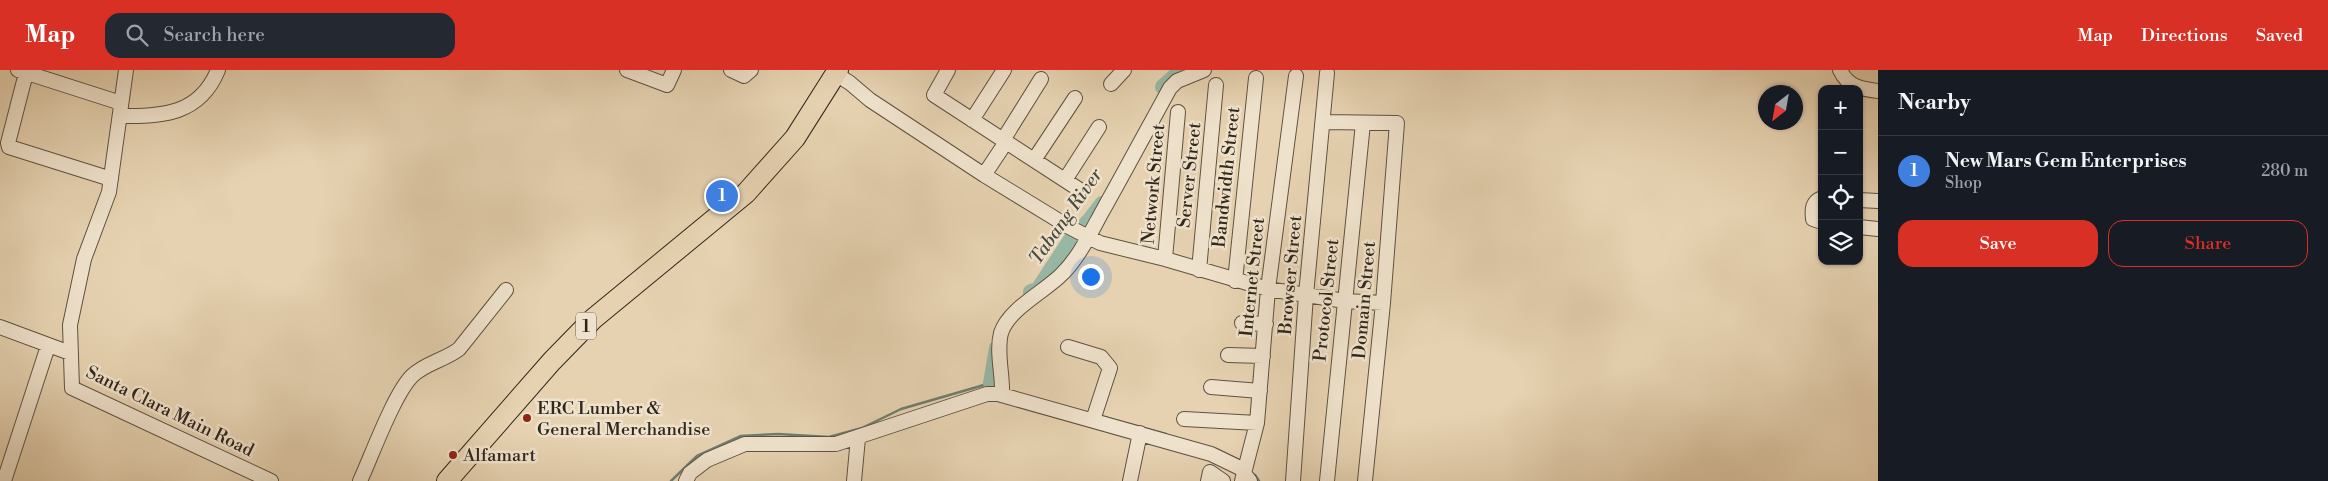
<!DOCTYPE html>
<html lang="en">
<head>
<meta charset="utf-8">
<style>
	:root { --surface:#171b24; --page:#242831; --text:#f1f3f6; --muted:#9ea1a6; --line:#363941; --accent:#d93025 }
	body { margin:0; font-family:"Libre Bodoni",serif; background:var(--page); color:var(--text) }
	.controls { position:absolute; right:15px; top:15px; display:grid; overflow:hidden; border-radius:10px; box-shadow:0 1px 4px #0004 }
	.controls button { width:45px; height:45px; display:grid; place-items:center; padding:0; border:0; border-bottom:1px solid var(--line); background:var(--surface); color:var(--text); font:25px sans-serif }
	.compass { position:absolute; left:1758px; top:15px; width:45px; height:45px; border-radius:50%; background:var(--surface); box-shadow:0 1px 4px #0004; rotate:211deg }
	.you { position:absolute; left:1090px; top:206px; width:18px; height:18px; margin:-12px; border:4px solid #fff; border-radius:50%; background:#1a73e8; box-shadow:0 0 0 8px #1a73e833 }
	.badge { display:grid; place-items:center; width:32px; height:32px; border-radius:50%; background:var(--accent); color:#fff; font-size:16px; font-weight:700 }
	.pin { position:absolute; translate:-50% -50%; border:2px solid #fff; box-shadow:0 1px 5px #0006 }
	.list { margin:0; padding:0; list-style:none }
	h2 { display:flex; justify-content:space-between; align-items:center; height:65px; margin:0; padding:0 20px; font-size:21px }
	h2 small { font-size:16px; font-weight:400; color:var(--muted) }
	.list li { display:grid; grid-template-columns:32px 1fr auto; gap:15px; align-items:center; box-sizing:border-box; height:70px; padding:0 20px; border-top:1px solid var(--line) }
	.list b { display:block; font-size:19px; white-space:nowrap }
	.list p { margin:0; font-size:16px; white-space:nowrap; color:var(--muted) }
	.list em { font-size:16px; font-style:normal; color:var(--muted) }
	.actions { display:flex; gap:10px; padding:15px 20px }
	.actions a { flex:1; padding:11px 0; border:1px solid var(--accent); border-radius:15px; text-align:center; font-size:18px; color:var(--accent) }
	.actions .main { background:var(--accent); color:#fff }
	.icon { flex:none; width:28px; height:28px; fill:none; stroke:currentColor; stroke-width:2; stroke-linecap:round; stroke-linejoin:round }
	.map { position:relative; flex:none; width:1878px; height:411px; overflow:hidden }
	header { display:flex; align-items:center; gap:30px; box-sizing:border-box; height:70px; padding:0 25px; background:var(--accent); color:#fff }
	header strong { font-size:24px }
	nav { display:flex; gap:28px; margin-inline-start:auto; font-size:18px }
	.search { width:350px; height:45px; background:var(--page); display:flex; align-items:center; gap:12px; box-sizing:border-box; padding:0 18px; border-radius:15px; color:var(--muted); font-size:19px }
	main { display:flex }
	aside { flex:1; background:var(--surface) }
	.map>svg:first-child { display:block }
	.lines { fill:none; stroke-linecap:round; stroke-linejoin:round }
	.stream { stroke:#6e7e6f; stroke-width:2.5 }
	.river { stroke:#97b8a6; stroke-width:16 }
	.minor-casing { stroke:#5e5241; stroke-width:16 }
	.highway-casing { stroke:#30271c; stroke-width:22 }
	.minor { stroke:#efe2cc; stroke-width:14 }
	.highway { stroke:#e6d2b1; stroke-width:20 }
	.poi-dot { fill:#8f2418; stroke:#efe2cc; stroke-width:2 }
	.labels { text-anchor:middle; stroke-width:5; stroke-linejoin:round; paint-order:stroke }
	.shield { fill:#efe2cc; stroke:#695f51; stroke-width:1 }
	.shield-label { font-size:16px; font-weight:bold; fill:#30271c }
	.street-label { font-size:18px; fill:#30271c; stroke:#efe2cc }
	.poi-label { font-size:18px; fill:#30271c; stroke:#efe2cc; text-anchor:start }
	.water-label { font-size:19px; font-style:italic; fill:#4a4b3e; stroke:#efe2cc }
</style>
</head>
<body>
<header>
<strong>Map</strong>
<div class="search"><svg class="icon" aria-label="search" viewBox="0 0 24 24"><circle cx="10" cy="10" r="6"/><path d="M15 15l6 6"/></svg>Search here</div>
<nav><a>Map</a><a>Directions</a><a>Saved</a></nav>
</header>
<main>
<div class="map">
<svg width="1878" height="411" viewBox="0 0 1878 411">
	<rect width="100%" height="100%" fill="#e6d2b1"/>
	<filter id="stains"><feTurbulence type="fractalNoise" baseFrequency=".004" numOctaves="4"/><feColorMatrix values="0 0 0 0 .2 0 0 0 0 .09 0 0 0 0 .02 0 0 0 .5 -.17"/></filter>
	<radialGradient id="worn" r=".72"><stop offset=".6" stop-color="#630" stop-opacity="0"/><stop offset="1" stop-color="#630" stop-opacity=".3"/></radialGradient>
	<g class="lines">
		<path class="stream" d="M 1101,346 L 1166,364
			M 1216,379 L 1239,390
			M 1255,405 L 1259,411
			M 671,411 L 697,386 L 741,366 L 778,364 L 829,367 L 862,358 L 901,339 L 991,313 L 997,316"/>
		<path class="river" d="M 1163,17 L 1182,0
			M 1031,222 L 1038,220 L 1072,168 L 1089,151 L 1102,134
			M 991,313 L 997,278"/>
		<defs>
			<path id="minor" d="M 18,0 L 121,33
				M 126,0 L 109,122 L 84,189 L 70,255 L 72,318 L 271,411
				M 627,0 L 667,15 L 674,0
				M 731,0 L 744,6 L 751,0
				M 948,0 L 934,25 L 1080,120
				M 1840,0 C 1848,17 1861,19 1878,21
				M 26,3 L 8,73 L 9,77 L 111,109
				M 836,4 L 850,13 L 870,30 L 984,105 L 1069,157 L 1100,173 L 1165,189 L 1268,219 L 1345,231 L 1383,233
				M 1111,14 L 1124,0
				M 120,46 C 163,47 200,44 218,0
				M 972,50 L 1004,0
				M 1324,52 L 1397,53 L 1383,233 L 1365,411
				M 1003,70 L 1041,9
				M 1034,90 L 1075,28
				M 984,105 L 1006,72
				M 1065,110 L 1099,57
				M 1822,128 C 1812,132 1812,139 1813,149 L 1822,152
				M 1859,130 L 1878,131
				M 1859,157 L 1878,159
				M 1165,189 L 1178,42
				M 1199,200 L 1216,15
				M 1235,211 L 1256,8
				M 1242,253 L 1266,254
				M 0,257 L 70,283
				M 1068,277 L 1101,287 L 1110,298 L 1093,350
				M 1228,285 L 1263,286
				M 1211,317 L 1260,321
				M 1002,324 C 1003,305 996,282 1001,263 C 1009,238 1045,222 1063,203 C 1079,187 1091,162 1102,142 C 1125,101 1147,60 1170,18 L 1177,11 L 1204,0
				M 1184,349 L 1257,353
				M 4,411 L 48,276
				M 360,411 C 372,385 394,324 412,306 C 425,293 445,290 459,279 L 506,220
				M 686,411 L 690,403 L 707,390 L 745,374 L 836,374 L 987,324 L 998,324 L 1211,384 L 1240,398 L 1250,411
				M 854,411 L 858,368
				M 1130,411 L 1140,363
				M 1208,411 L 1210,402 L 1223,411
				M 1242,411 L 1257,353 L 1268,219 L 1296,6
				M 1293,411 L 1306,225 L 1327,3
				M 1327,411 L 1363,53"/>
			<path id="highway" d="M 447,411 L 552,291 L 593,249 L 746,123 L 795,68 L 838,0"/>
		</defs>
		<use href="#minor" class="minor-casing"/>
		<use href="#highway" class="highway-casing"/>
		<use href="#minor" class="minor"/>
		<use href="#highway" class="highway"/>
	</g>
	<g class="poi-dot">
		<circle cx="527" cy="348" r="5"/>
		<circle cx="453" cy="385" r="5"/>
	</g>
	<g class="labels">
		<rect class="shield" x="576" y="242.5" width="20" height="27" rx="4"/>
		<g class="shield-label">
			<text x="586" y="262">1</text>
		</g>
		<g class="street-label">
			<text transform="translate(1189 105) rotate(-84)" y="6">Server Street</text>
			<text transform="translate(1226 107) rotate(-84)" y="6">Bandwidth Street</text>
			<text transform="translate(1153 114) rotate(-85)" y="6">Network Street</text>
			<text transform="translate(1290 205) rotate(-85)" y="6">Browser Street</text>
			<text transform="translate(1252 207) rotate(-84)" y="6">Internet Street</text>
			<text transform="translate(1326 230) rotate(-84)" y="6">Protocol Street</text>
			<text transform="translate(1364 230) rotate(-85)" y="6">Domain Street</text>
			<text transform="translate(170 341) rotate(26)" y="6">Santa Clara Main Road</text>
		</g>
		<g class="poi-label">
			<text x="537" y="344">ERC Lumber &amp;<tspan x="537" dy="21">General Merchandise</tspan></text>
			<text x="463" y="391">Alfamart</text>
		</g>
		<g class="water-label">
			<text transform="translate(1065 146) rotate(-55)" y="7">Tabang River</text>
		</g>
	</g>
	<rect width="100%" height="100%" filter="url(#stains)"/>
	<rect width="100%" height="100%" fill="url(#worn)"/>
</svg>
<div class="controls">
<button>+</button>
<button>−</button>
<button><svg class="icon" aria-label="locate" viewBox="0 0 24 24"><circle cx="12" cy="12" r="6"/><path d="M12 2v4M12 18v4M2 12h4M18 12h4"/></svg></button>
<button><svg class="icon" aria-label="layers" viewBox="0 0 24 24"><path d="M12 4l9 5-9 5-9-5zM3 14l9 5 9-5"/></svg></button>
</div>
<svg class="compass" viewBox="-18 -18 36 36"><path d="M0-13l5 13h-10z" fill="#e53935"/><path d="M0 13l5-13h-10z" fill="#9ea1a6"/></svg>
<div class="you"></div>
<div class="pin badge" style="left:722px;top:126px;background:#3f7fe0">1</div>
</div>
<aside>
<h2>Nearby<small></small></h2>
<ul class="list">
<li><span class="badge" style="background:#3f7fe0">1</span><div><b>New Mars Gem Enterprises</b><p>Shop</p></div><em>280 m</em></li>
</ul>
<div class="actions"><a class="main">Save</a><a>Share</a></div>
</aside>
</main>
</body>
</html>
